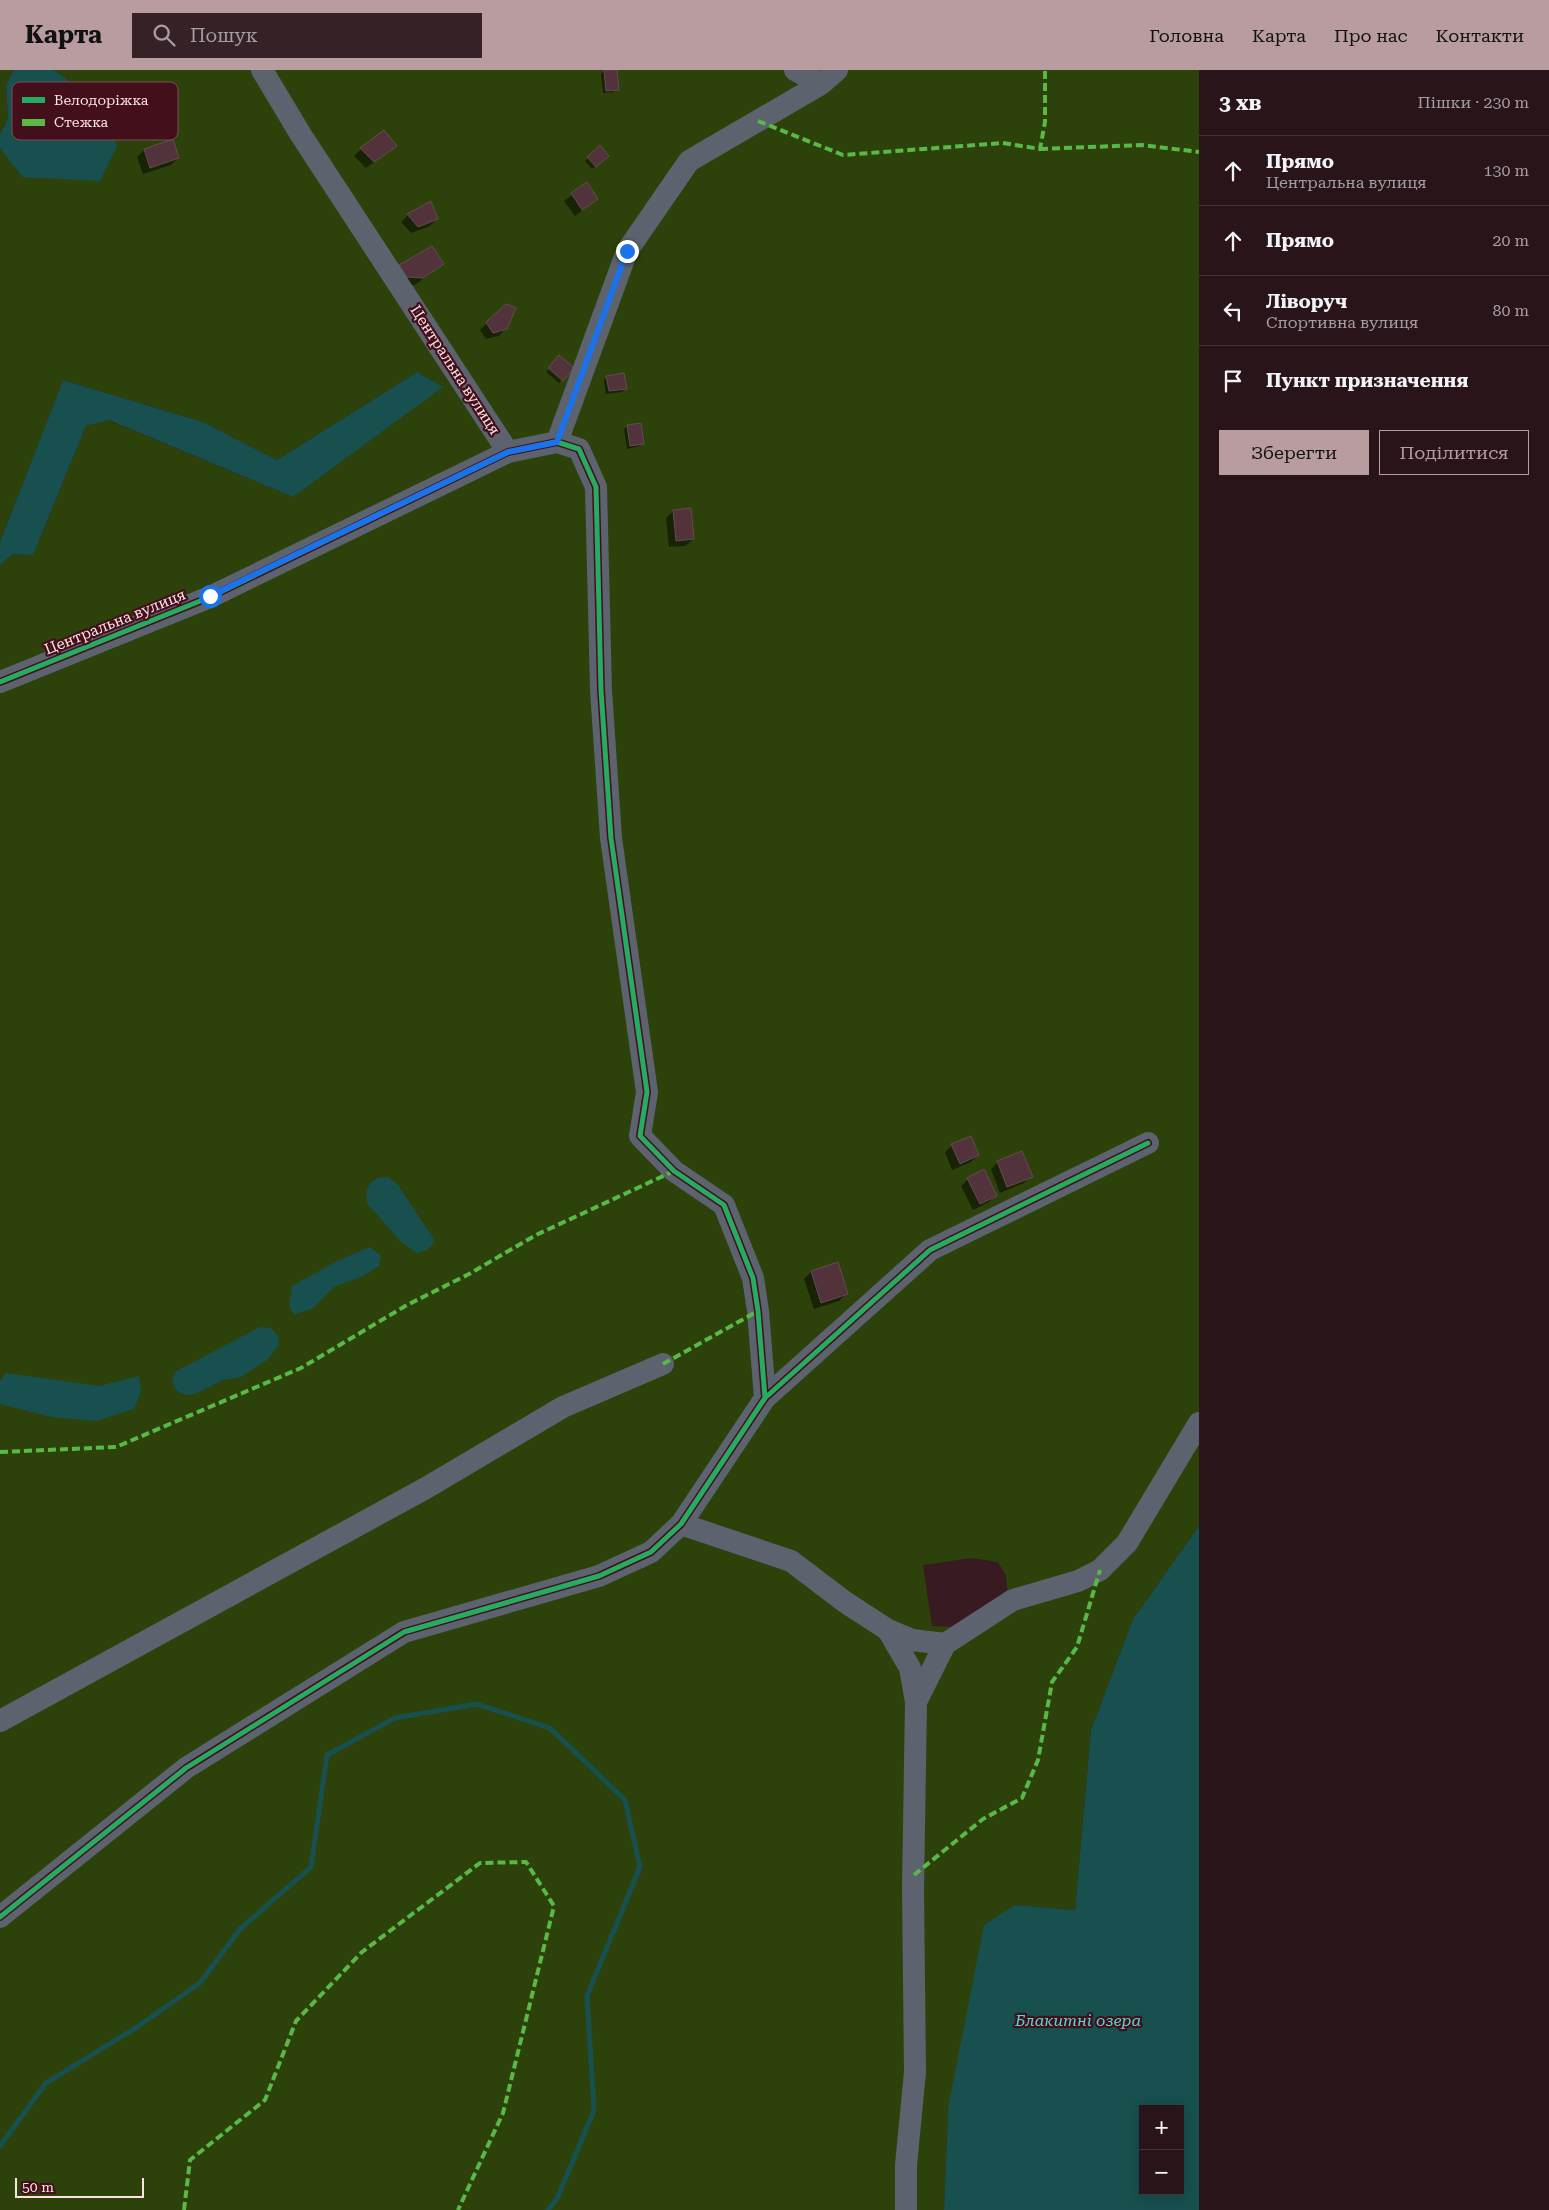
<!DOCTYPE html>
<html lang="uk">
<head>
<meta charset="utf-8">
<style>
	:root { --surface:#291419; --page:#352126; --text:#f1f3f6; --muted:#a59ea2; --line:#453338; --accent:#b89ca0 }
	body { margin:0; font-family:"Roboto Serif",serif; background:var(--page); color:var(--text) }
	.controls { position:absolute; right:15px; bottom:15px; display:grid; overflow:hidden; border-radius:0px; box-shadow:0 2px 12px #0003 }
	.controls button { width:45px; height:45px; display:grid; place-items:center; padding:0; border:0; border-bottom:1px solid var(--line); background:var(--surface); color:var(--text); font:25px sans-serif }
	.scale { position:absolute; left:15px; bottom:12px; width:129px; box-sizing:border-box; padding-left:5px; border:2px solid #fee1e4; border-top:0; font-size:14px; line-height:18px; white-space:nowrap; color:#fee1e4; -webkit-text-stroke:4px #430f1a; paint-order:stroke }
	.stop { position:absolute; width:15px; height:15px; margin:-11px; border:4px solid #1a73e8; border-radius:50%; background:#fff }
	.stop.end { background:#1a73e8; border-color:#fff; box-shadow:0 1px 5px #0008 }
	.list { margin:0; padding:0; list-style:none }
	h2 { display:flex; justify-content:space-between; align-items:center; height:65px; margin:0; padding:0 20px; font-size:21px }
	h2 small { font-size:16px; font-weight:400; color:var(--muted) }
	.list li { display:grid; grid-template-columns:32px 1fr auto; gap:15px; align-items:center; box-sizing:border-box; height:70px; padding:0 20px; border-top:1px solid var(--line) }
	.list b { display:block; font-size:19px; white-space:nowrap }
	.list p { margin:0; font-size:16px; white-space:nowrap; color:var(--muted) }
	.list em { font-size:16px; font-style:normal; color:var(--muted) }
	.actions { display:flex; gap:10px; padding:15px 20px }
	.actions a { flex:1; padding:11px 0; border:1px solid var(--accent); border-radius:0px; text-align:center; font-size:18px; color:var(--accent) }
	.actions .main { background:var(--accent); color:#111 }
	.icon { flex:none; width:28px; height:28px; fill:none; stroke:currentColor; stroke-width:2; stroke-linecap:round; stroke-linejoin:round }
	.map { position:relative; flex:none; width:1199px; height:2140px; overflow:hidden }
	header { display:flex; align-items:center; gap:30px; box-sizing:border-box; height:70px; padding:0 25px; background:var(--accent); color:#111 }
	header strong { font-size:24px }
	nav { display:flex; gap:28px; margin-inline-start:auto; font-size:18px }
	.search { width:350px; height:45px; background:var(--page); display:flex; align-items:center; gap:12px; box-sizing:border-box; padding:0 18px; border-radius:0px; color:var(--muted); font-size:19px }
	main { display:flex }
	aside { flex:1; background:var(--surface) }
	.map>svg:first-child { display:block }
	.green { fill:#2d420b; fill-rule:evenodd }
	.water { fill:#17504e; fill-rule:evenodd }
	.shadow { fill:#0007 }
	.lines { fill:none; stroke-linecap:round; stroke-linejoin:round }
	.stream { stroke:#17504e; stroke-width:5 }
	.building { fill:#52333c; stroke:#644b4f }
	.minor { stroke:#5c626e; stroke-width:22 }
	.quiet { stroke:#58b947; stroke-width:4; stroke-dasharray:8 4; stroke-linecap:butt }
	.cycleway-casing { stroke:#430f1a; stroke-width:8 }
	.cycleway { stroke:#26ab63; stroke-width:5 }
	.route { stroke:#1a73e8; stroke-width:6 }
	.labels { text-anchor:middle; stroke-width:4.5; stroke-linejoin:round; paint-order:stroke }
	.street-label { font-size:15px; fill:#fee1e4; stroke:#430f1a }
	.water-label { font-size:16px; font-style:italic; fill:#56d8d3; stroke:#430f1a }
	.key { fill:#430f1a; stroke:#7b4e57; stroke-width:1 }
	.key-label { font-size:14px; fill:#fee1e4 }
</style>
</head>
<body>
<header>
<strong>Карта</strong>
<div class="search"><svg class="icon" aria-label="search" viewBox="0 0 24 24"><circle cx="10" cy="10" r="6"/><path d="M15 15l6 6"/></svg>Пошук</div>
<nav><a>Головна</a><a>Карта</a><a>Про нас</a><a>Контакти</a></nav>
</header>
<main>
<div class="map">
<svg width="1199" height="2140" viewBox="0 0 1199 2140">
	<rect width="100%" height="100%" fill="#371b21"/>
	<path class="green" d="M 0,0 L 14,0 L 6,15 L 8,49 L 0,64 Z
		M 54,0 L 1199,0 L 1199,1456 L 1133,1549 L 1091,1660 L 1075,1840 L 1015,1835 L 948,2038 L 944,2140 L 0,2140 L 0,495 L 13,484 L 33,485 L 86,356 L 108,350 L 293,427 L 442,317 L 417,302 L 277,390 L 203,352 L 63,310 L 0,472 L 0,78 L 22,107 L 73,14 ZM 971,1488 L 998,1492 L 1006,1506 L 1008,1524 L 953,1557 L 932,1556 L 923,1495 Z"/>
	<path class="water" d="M 14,0 L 54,0 L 98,32 L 117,76 L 100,111 L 22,107 L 0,78 L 0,64 L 8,49 L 6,15 Z
		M 417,302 L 443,317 L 293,427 L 109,350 L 86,356 L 33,485 L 13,484 L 0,495 L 0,472 L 63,310 L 203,352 L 277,390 Z
		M 388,1107 L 398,1115 L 435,1171 L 427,1180 L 417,1183 L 400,1171 L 367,1133 L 366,1122 L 370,1113 L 378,1108 Z
		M 370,1177 L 381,1186 L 379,1196 L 363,1206 L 334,1217 L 313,1238 L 294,1245 L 289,1236 L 292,1216 L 339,1190 Z
		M 260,1257 L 271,1258 L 278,1266 L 279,1275 L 267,1290 L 241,1307 L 223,1310 L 195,1324 L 185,1325 L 177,1321 L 172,1312 L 175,1302 Z
		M 6,1303 L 99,1316 L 139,1306 L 141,1321 L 134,1339 L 96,1351 L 52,1347 L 0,1334 L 0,1311 Z
		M 1199,1456 L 1199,2140 L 944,2140 L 948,2038 L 984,1855 L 1015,1835 L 1075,1840 L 1091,1660 L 1133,1549 ZM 1143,2039 L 1180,2039 L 1180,2121 L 1143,2121 Z"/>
	<path class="shadow" d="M 604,1 L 617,19 L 614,22 L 603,23 L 601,4 Z
		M 172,71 L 178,88 L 171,95 L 143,104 L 137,87 L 144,80 Z
		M 396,76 L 366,98 L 354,86 L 361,79 Z
		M 588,88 L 604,89 L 592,99 L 585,91 Z
		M 587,114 L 597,128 L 575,146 L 564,131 Z
		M 430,133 L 437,149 L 430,156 L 411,163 L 401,152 L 408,145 Z
		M 432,177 L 443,193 L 415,215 L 400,214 Z
		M 487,253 L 506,258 L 499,266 L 486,269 L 480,260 Z
		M 559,287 L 572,298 L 559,313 L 546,302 Z
		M 607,307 L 625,319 L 622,322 L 606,324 L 604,310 Z
		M 627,356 L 643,373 L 640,376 L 627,379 L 624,359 Z
		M 673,441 L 693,469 L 686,476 L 669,477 L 666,448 Z
		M 952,1075 L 978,1085 L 971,1092 L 952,1100 L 945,1082 Z
		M 998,1092 L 1031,1106 L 1024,1113 L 1000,1123 L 991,1099 Z
		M 968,1109 L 996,1125 L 989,1132 L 973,1140 L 961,1116 Z
		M 837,1194 L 846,1224 L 839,1231 L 814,1239 L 804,1209 L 811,1202 Z"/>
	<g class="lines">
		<path class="stream" d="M 0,2076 L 46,2013 L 137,1957 L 200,1913 L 240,1859 L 311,1797 L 327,1685 L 395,1648 L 477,1634 L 550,1658 L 625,1730 L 640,1797 L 587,1926 L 594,2040 L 557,2129 L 548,2140"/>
	</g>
	<path class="building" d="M 604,0 L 617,0 L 619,20 L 606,21 Z
		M 384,60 L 397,76 L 374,92 L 360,78 Z
		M 173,69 L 179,88 L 150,98 L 144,79 Z
		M 600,75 L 609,86 L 596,97 L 587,87 Z
		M 587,112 L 598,129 L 582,140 L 571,123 Z
		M 431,131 L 438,149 L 418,157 L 407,144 Z
		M 432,176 L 444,194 L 423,208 L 407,207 L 399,195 Z
		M 506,234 L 516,238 L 507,259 L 493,263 L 486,252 Z
		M 559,285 L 574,298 L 563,311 L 548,298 Z
		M 624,303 L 627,319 L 609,321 L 606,306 Z
		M 641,353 L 644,374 L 630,376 L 627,355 Z
		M 691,438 L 694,469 L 676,471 L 673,440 Z
		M 971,1066 L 979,1085 L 960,1094 L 951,1074 Z
		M 1022,1081 L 1033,1107 L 1007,1117 L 997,1091 Z
		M 984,1099 L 997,1126 L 980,1134 L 967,1108 Z
		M 838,1192 L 848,1224 L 821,1233 L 811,1201 Z"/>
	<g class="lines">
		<path class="minor" d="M 262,0 L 301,65 L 508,382
			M 795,0 L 821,14
			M 557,372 L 627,181 L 689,91 L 821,14 L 837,0
			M 0,612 L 210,527 L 508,382 L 557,372 L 579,379 L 596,417 L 601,620 L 611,768 L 647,1022 L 640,1066 L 674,1101 L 724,1135 L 753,1208 L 758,1241 L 765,1328
			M 681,1454 L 791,1491 L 845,1532 L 888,1560 L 912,1570 L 945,1574 L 1013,1530 L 1078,1511 L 1100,1500 L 1127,1473 L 1199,1353
			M 888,1560 L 910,1598 L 916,1632 L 913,1819 L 915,2002 L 906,2095 L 906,2140
			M 916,1632 L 945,1574
			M 0,1651 L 426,1418 L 563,1337 L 663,1294
			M 0,1847 L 186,1698 L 404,1562 L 599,1506 L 651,1482 L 681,1454 L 765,1328 L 930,1180 L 1148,1073"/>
		<path class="quiet" d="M 758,51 L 843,85 L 1003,73 L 1040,79 L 1045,52 L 1045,0
			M 1040,79 L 1142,75 L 1199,82
			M 663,1294 L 758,1241
			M 0,1382 L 116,1377 L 301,1298 L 407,1235 L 469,1204 L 536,1165 L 674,1101
			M 914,1805 L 983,1749 L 1022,1728 L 1038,1690 L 1052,1612 L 1077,1577 L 1100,1500
			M 184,2140 L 190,2090 L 265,2030 L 296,1951 L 362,1882 L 480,1793 L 526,1792 L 554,1836 L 503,2043 L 458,2140"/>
		<defs>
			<path id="cycleway" d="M 0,612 L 210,527 L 508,382 L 557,372 L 579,379 L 596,417 L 601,620 L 611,768 L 647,1022 L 640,1066 L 674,1101 L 724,1135 L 753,1208 L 758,1241 L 765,1328
				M 0,1847 L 186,1698 L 404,1562 L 599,1506 L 651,1482 L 681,1454 L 765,1328 L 930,1180 L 1148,1073"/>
		</defs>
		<use href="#cycleway" class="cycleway-casing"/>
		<use href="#cycleway" class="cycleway"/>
	</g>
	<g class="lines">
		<path class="route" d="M 210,526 L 508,382 L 557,372 L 627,181"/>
	</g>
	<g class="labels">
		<g class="street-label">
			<text transform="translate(455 300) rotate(57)" y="5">Центральна вулиця</text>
			<text transform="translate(115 552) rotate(-22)" y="5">Центральна вулиця</text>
		</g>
		<g class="water-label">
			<text x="1078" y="1956">Блакитні озера</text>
		</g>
	</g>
	<rect x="12" y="12" width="166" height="58" rx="8" class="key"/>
	<rect x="22" y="27" width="23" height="6" fill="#26ab63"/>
	<rect x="22" y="49" width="23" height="7" fill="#58b947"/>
	<g class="key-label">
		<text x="54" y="35">Велодоріжка</text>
		<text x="54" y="57">Стежка</text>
	</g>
</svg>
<div class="controls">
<button>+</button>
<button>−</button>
</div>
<div class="scale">50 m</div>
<div class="stop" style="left:210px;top:526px"></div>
<div class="stop end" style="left:627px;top:181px"></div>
</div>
<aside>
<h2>3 хв<small>Пішки · 230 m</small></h2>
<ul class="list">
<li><svg class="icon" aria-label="ahead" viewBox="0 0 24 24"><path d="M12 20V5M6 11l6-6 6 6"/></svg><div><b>Прямо</b><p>Центральна вулиця</p></div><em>130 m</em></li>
<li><svg class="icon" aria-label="ahead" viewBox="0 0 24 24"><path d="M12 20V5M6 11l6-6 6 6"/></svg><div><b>Прямо</b></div><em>20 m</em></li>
<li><svg class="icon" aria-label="left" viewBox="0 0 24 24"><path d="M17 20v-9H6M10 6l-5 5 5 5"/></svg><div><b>Ліворуч</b><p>Спортивна вулиця</p></div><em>80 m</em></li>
<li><svg class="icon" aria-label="arrive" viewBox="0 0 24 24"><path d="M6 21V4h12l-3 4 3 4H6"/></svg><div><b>Пункт призначення</b></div></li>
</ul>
<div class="actions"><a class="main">Зберегти</a><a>Поділитися</a></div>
</aside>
</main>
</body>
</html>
